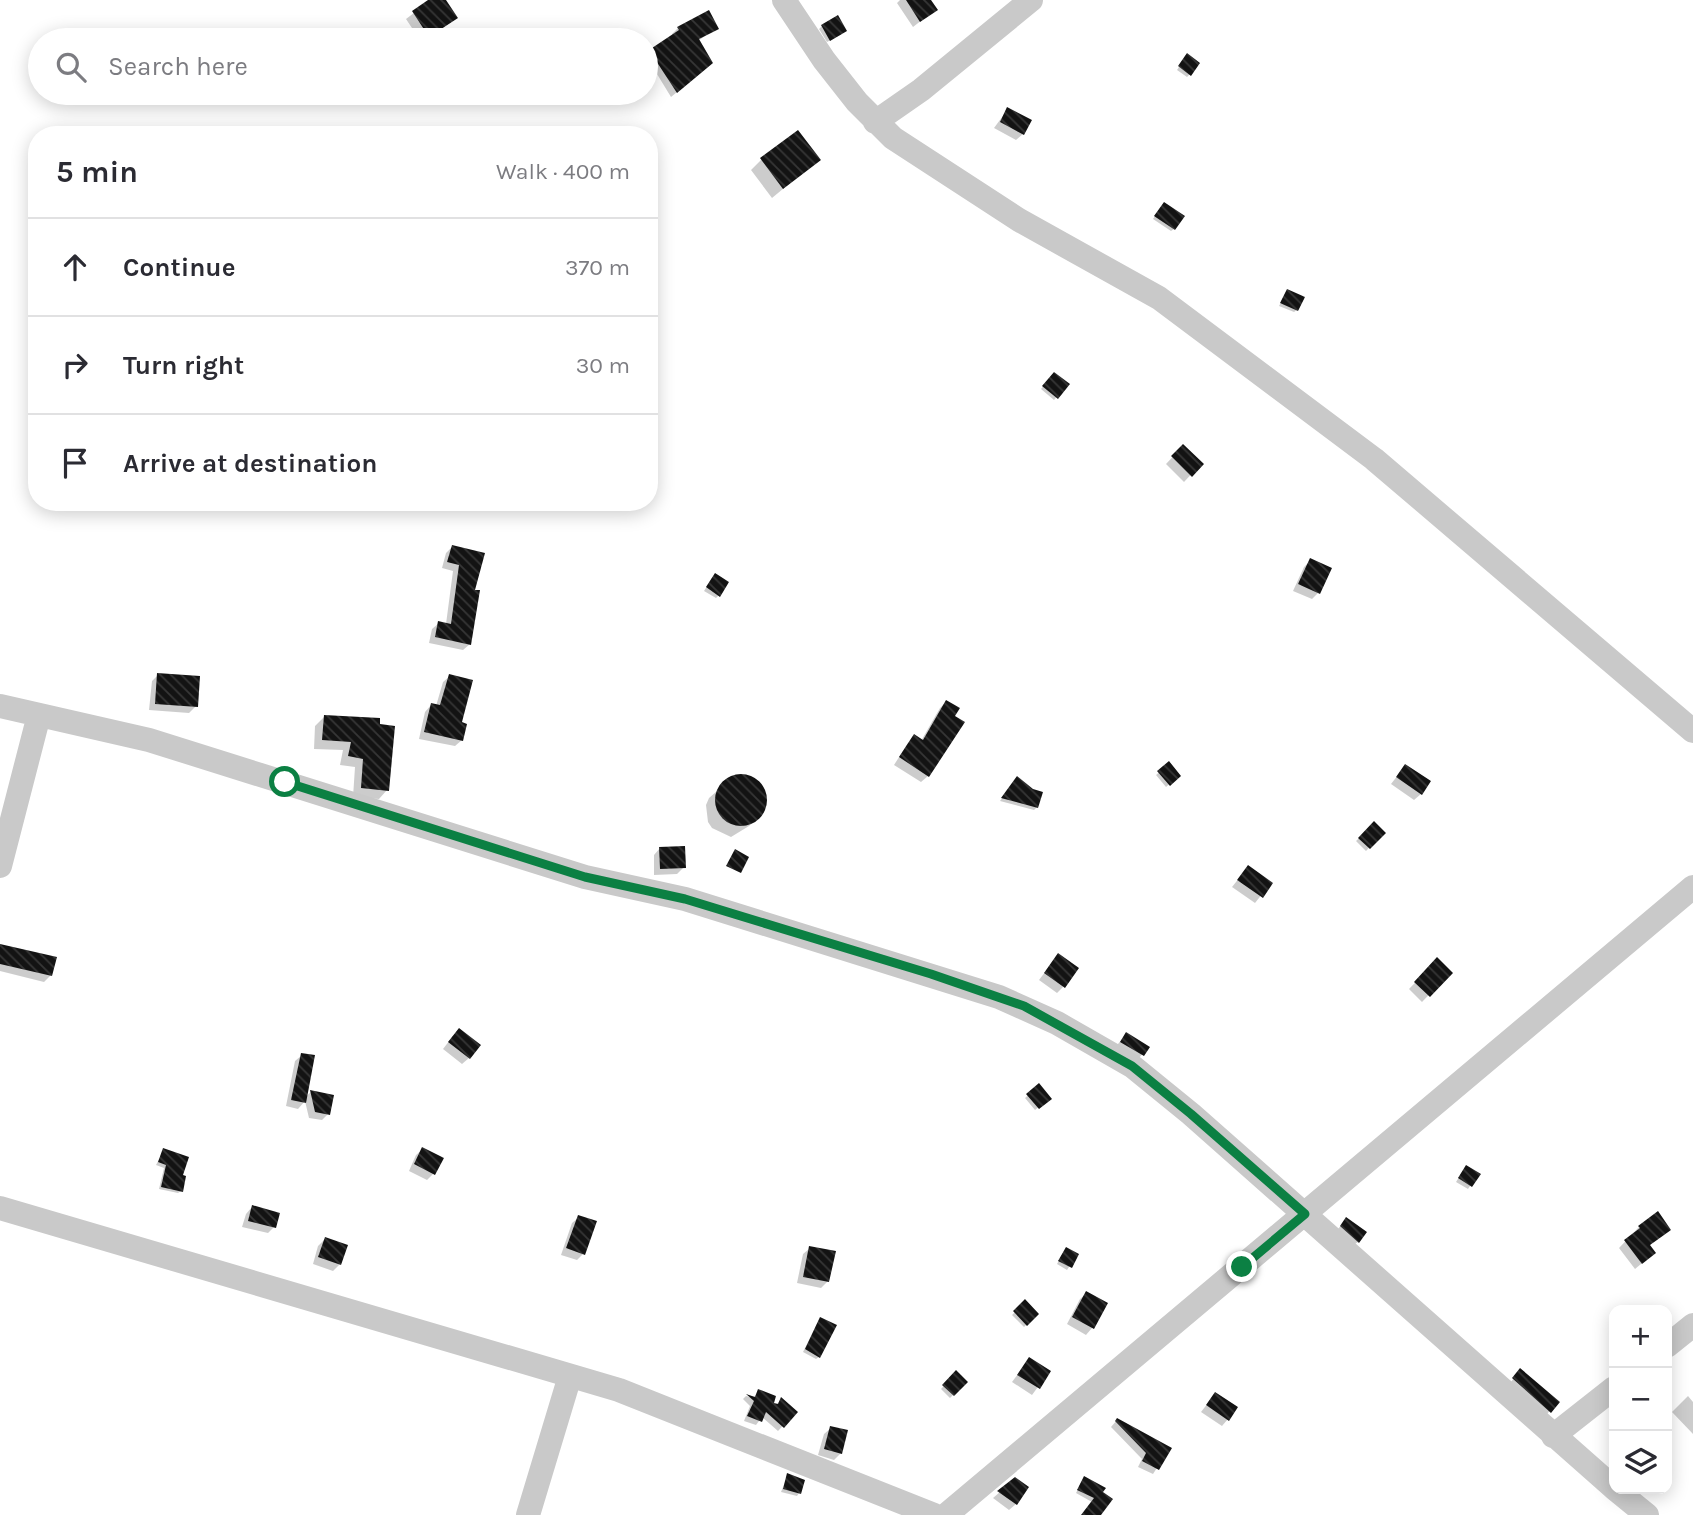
<!DOCTYPE html>
<html lang="en">
<head>
<meta charset="utf-8">
<style>
	:root { --surface:#fff; --page:#f7f7f7; --text:#2b2b33; --muted:#7c7c81; --line:#e1e1e2 }
	body { margin:0; font-family:Karla,sans-serif; background:var(--page); color:var(--text) }
	.controls { position:absolute; right:21px; bottom:21px; display:grid; overflow:hidden; border-radius:14px; box-shadow:0 4px 18px #0003 }
	.controls button { width:63px; height:63px; display:grid; place-items:center; padding:0; border:0; border-bottom:2px solid var(--line); background:var(--surface); color:var(--text); font:35px sans-serif }
	.stop { position:absolute; width:21px; height:21px; margin:-16px; border:5px solid #0b8043; border-radius:50%; background:#fff }
	.stop.end { background:#0b8043; border-color:#fff; box-shadow:0 2px 7px #0008 }
	.list { margin:0; padding:0; list-style:none }
	h2 { display:flex; justify-content:space-between; align-items:center; height:91px; margin:0; padding:0 28px; font-size:30px }
	h2 small { font-size:23px; font-weight:400; color:var(--muted) }
	.list li { display:grid; grid-template-columns:46px 1fr auto; gap:21px; align-items:center; box-sizing:border-box; height:98px; padding:0 28px; border-top:2px solid var(--line) }
	.list b { display:block; font-size:26px; white-space:nowrap }
	.list em { font-size:23px; font-style:normal; color:var(--muted) }
	.icon { flex:none; width:38px; height:38px; fill:none; stroke:currentColor; stroke-width:2; stroke-linecap:round; stroke-linejoin:round }
	.map { position:relative; flex:none; width:1693px; height:1515px; overflow:hidden }
	.search { position:absolute; background:var(--surface); box-shadow:0 4px 18px #0003; left:28px; top:28px; width:630px; height:77px; display:flex; align-items:center; gap:18px; box-sizing:border-box; padding:0 24px; border-radius:38px; color:var(--muted); font-size:26px }
	.panel { position:absolute; background:var(--surface); box-shadow:0 4px 18px #0003; left:28px; top:126px; width:630px; height:385px; border-radius:28px }
	.map>svg:first-child { display:block }
	.shadow { fill:#0003 }
	.building { fill:url(#building-back-hatch) }
	.lines { fill:none; stroke-linecap:round; stroke-linejoin:round }
	.minor { stroke:#c9c9c9; stroke-width:24 }
	.route { stroke:#0b8043; stroke-width:9 }
</style>
</head>
<body>
<div class="map">
<svg width="1693" height="1515" viewBox="0 0 1693 1515">
	<defs>
		<pattern id="building-back-hatch" width="6" height="6" patternUnits="userSpaceOnUse" patternTransform="scale(1.75)"><rect width="6" height="6" fill="#131313"/><path d="M-1 5l2 2M0 0l6 6M5-1l2 2" fill="none" stroke="#363636"/></pattern>
	</defs>
	<rect width="100%" height="100%" fill="#fff"/>
	<path class="shadow" d="M 431,0 L 444,0 L 456,18 L 425,40 L 420,40 L 406,19 Z
		M 900,0 L 929,0 L 935,10 L 913,27 L 897,3 Z
		M 822,26 L 842,34 L 827,42 L 819,29 Z
		M 678,28 L 716,28 L 698,41 L 705,69 L 671,97 L 646,56 L 673,36 L 672,34 Z
		M 587,32 L 592,40 L 574,40 L 575,39 Z
		M 1185,58 L 1190,74 L 1187,77 L 1177,70 Z
		M 1008,109 L 1023,134 L 1016,140 L 994,128 Z
		M 761,160 L 818,160 L 772,198 L 751,170 Z
		M 1161,207 L 1174,229 L 1171,231 L 1153,219 Z
		M 1287,291 L 1297,310 L 1294,312 L 1279,306 Z
		M 1054,374 L 1067,385 L 1054,400 L 1041,389 Z
		M 1183,446 L 1201,464 L 1184,482 L 1166,464 Z
		M 453,546 L 473,591 L 470,644 L 463,650 L 429,643 L 432,629 L 439,623 L 446,624 L 453,571 L 442,568 L 446,553 Z
		M 1311,560 L 1318,593 L 1312,599 L 1293,591 L 1304,567 Z
		M 712,578 L 719,595 L 716,598 L 704,591 Z
		M 158,675 L 196,706 L 189,713 L 149,710 L 152,681 Z
		M 450,676 L 462,740 L 455,746 L 419,739 L 425,712 L 431,705 L 436,706 L 443,682 Z
		M 946,702 L 928,776 L 921,782 L 894,765 L 908,743 L 921,741 L 940,708 Z
		M 324,717 L 378,720 L 387,790 L 379,799 L 353,797 L 355,767 L 340,765 L 343,750 L 314,749 L 315,726 Z
		M 1169,764 L 1179,776 L 1166,787 L 1156,775 Z
		M 1405,766 L 1421,794 L 1414,800 L 1391,784 Z
		M 749,776 L 761,786 L 766,801 L 760,816 L 749,826 L 731,837 L 712,828 L 708,822 L 706,805 L 709,798 L 733,777 Z
		M 1015,781 L 1037,807 L 1034,810 L 1000,801 Z
		M 1374,824 L 1383,833 L 1366,851 L 1356,841 Z
		M 660,848 L 684,867 L 677,874 L 654,875 L 654,855 Z
		M 1248,867 L 1271,883 L 1255,903 L 1232,887 Z
		M 0,945 L 51,975 L 44,982 L 0,971 Z
		M 1058,955 L 1063,987 L 1057,993 L 1039,980 Z
		M 1437,960 L 1450,973 L 1422,1002 L 1409,989 Z
		M 1126,1034 L 1147,1048 L 1136,1062 L 1114,1049 Z
		M 453,1036 L 469,1058 L 462,1064 L 443,1049 Z
		M 302,1055 L 305,1097 L 311,1092 L 328,1114 L 322,1120 L 309,1118 L 305,1101 L 298,1109 L 286,1106 L 295,1061 Z
		M 1039,1086 L 1049,1099 L 1035,1110 L 1025,1098 Z
		M 423,1149 L 433,1174 L 427,1180 L 409,1171 L 416,1155 Z
		M 164,1150 L 181,1191 L 178,1193 L 159,1189 L 164,1168 L 156,1165 Z
		M 1464,1169 L 1478,1174 L 1468,1189 L 1456,1182 Z
		M 252,1207 L 274,1227 L 268,1233 L 242,1227 L 246,1214 Z
		M 1658,1214 L 1648,1246 L 1647,1259 L 1635,1269 L 1619,1248 L 1639,1227 Z
		M 579,1217 L 583,1254 L 577,1260 L 561,1255 L 572,1223 Z
		M 1344,1222 L 1358,1242 L 1355,1244 L 1338,1229 Z
		M 325,1239 L 340,1264 L 333,1271 L 313,1264 L 318,1246 Z
		M 810,1248 L 828,1281 L 821,1288 L 797,1283 L 803,1254 Z
		M 1064,1251 L 1077,1255 L 1067,1270 L 1057,1264 Z
		M 1087,1293 L 1106,1304 L 1092,1328 L 1086,1335 L 1067,1324 L 1080,1299 Z
		M 1025,1302 L 1037,1314 L 1024,1327 L 1012,1315 Z
		M 818,1322 L 819,1357 L 816,1359 L 803,1352 Z
		M 1029,1359 L 1049,1372 L 1032,1395 L 1012,1382 Z
		M 1520,1370 L 1558,1402 L 1547,1414 L 1511,1382 Z
		M 956,1373 L 966,1382 L 950,1398 L 941,1389 Z
		M 759,1391 L 772,1404 L 777,1404 L 781,1399 L 796,1412 L 778,1431 L 762,1417 L 756,1425 L 744,1421 L 750,1406 L 743,1399 L 746,1396 L 753,1398 Z
		M 1215,1394 L 1228,1419 L 1222,1426 L 1201,1412 Z
		M 1688,1396 L 1693,1402 L 1693,1434 L 1672,1412 Z
		M 1117,1420 L 1170,1448 L 1153,1474 L 1138,1467 L 1142,1459 L 1111,1427 Z
		M 831,1428 L 841,1453 L 834,1460 L 818,1455 L 824,1434 Z
		M 788,1475 L 799,1493 L 797,1496 L 781,1492 Z
		M 1015,1479 L 1016,1504 L 1009,1510 L 993,1498 Z
		M 1082,1481 L 1101,1493 L 1099,1515 L 1083,1515 L 1092,1502 L 1076,1493 Z"/>
	<path class="building" d="M 428,0 L 446,0 L 458,18 L 429,37 L 412,11 Z
		M 906,0 L 931,0 L 938,10 L 920,22 Z
		M 709,10 L 719,29 L 699,39 L 713,63 L 677,93 L 649,50 L 679,30 L 677,27 Z
		M 838,15 L 847,31 L 830,41 L 821,25 Z
		M 1187,53 L 1200,63 L 1191,76 L 1178,66 Z
		M 1007,107 L 1032,120 L 1024,135 L 1000,122 Z
		M 798,130 L 821,160 L 783,189 L 760,158 Z
		M 1164,202 L 1185,216 L 1175,230 L 1154,216 Z
		M 1287,289 L 1305,297 L 1298,311 L 1280,303 Z
		M 1054,372 L 1070,384 L 1058,399 L 1042,386 Z
		M 1183,444 L 1204,464 L 1192,477 L 1171,456 Z
		M 452,545 L 485,553 L 475,590 L 480,590 L 471,645 L 435,637 L 438,621 L 451,624 L 459,565 L 447,562 Z
		M 1310,558 L 1332,568 L 1320,594 L 1298,584 Z
		M 715,573 L 729,582 L 720,597 L 706,587 Z
		M 157,673 L 200,676 L 198,707 L 155,704 Z
		M 449,674 L 473,680 L 462,722 L 467,724 L 463,741 L 424,732 L 431,703 L 440,705 Z
		M 946,700 L 960,708 L 955,716 L 965,722 L 929,777 L 899,757 L 914,734 L 923,740 Z
		M 324,715 L 380,718 L 380,724 L 395,726 L 389,791 L 361,788 L 363,759 L 348,756 L 351,742 L 322,740 Z
		M 1169,761 L 1181,776 L 1170,786 L 1157,771 Z
		M 1405,764 L 1431,781 L 1422,795 L 1396,777 Z
		M715 800a26 26 0 1 1 52 0a26 26 0 1 1-52 0Z
		M 1017,776 L 1033,789 L 1043,792 L 1038,808 L 1001,798 Z
		M 1374,821 L 1386,833 L 1370,849 L 1358,838 Z
		M 685,846 L 686,868 L 660,869 L 659,847 Z
		M 735,849 L 749,857 L 741,873 L 726,866 Z
		M 1248,865 L 1273,883 L 1263,898 L 1237,880 Z
		M 0,944 L 57,957 L 52,976 L 0,964 Z
		M 1058,953 L 1079,968 L 1065,988 L 1044,973 Z
		M 1437,957 L 1453,973 L 1430,997 L 1414,982 Z
		M 459,1028 L 481,1045 L 470,1059 L 448,1042 Z
		M 1126,1032 L 1150,1047 L 1144,1056 L 1120,1042 Z
		M 301,1053 L 315,1055 L 306,1103 L 291,1100 Z
		M 1039,1083 L 1052,1099 L 1039,1109 L 1026,1094 Z
		M 310,1090 L 334,1095 L 330,1115 L 315,1112 Z
		M 422,1147 L 444,1158 L 435,1175 L 414,1164 Z
		M 163,1148 L 189,1157 L 183,1175 L 186,1176 L 183,1192 L 161,1187 L 166,1165 L 158,1162 Z
		M 1466,1165 L 1481,1174 L 1472,1187 L 1458,1178 Z
		M 252,1205 L 280,1213 L 276,1228 L 248,1221 Z
		M 1658,1211 L 1671,1230 L 1650,1245 L 1656,1253 L 1642,1264 L 1624,1240 L 1640,1228 L 1638,1226 Z
		M 578,1215 L 597,1221 L 585,1255 L 566,1248 Z
		M 1346,1217 L 1367,1232 L 1359,1243 L 1340,1226 Z
		M 325,1237 L 348,1245 L 341,1265 L 318,1257 Z
		M 809,1246 L 836,1251 L 829,1282 L 803,1277 Z
		M 1066,1247 L 1079,1254 L 1072,1268 L 1058,1261 Z
		M 1086,1291 L 1108,1303 L 1094,1329 L 1072,1317 Z
		M 1025,1299 L 1039,1314 L 1027,1326 L 1013,1311 Z
		M 820,1317 L 837,1325 L 820,1358 L 805,1349 Z
		M 1029,1357 L 1051,1371 L 1040,1389 L 1017,1375 Z
		M 1520,1368 L 1560,1402 L 1551,1413 L 1512,1378 Z
		M 956,1370 L 968,1382 L 954,1396 L 942,1385 Z
		M 758,1389 L 776,1396 L 774,1403 L 778,1404 L 781,1397 L 798,1412 L 784,1428 L 766,1412 L 762,1422 L 747,1416 L 754,1401 L 746,1394 L 755,1397 Z
		M 1215,1392 L 1238,1407 L 1229,1421 L 1206,1405 Z
		M 1117,1418 L 1172,1448 L 1159,1470 L 1142,1461 L 1146,1453 L 1115,1421 Z
		M 830,1426 L 848,1430 L 842,1454 L 824,1449 Z
		M 787,1473 L 805,1480 L 801,1494 L 783,1489 Z
		M 1084,1476 L 1106,1488 L 1103,1492 L 1113,1499 L 1101,1515 L 1081,1515 L 1094,1498 L 1077,1490 Z
		M 1015,1477 L 1029,1487 L 1017,1505 L 997,1491 Z"/>
	<g class="lines">
		<path class="minor" d="M 784,0 L 824,60 L 857,102 L 893,138 L 1019,220 L 1159,298 L 1374,459 L 1693,731
			M 875,122 L 921,90 L 1031,0
			M 0,706 L 149,740 L 585,877 L 685,899 L 999,997 L 1057,1023 L 1132,1066 L 1191,1114 L 1614,1488
			M 0,866 L 39,715
			M 0,1208 L 619,1390 L 934,1515
			M 1667,1346 L 1693,1325
			M 1553,1436 L 1614,1388
			M 1615,1489 L 1647,1515
			M 528,1515 L 570,1376
			M 946,1515 L 1693,887"/>
	</g>
	<g class="lines">
		<path class="route" d="M 285,782 L 585,877 L 685,899 L 931,974 L 1024,1006 L 1132,1066 L 1191,1114 L 1305,1214 L 1242,1267"/>
	</g>
</svg>
<div class="controls">
<button>+</button>
<button>−</button>
<button><svg class="icon" aria-label="layers" viewBox="0 0 24 24"><path d="M12 4l9 5-9 5-9-5zM3 14l9 5 9-5"/></svg></button>
</div>
<div class="stop" style="left:285px;top:782px"></div>
<div class="stop end" style="left:1242px;top:1267px"></div>
<div class="search"><svg class="icon" aria-label="search" viewBox="0 0 24 24"><circle cx="10" cy="10" r="6"/><path d="M15 15l6 6"/></svg>Search here</div>
<section class="panel">
<h2>5 min<small>Walk · 400 m</small></h2>
<ul class="list">
<li><svg class="icon" aria-label="ahead" viewBox="0 0 24 24"><path d="M12 20V5M6 11l6-6 6 6"/></svg><div><b>Continue</b></div><em>370 m</em></li>
<li><svg class="icon" aria-label="right" viewBox="0 0 24 24"><path d="M7 20v-9h11M14 6l5 5-5 5"/></svg><div><b>Turn right</b></div><em>30 m</em></li>
<li><svg class="icon" aria-label="arrive" viewBox="0 0 24 24"><path d="M6 21V4h12l-3 4 3 4H6"/></svg><div><b>Arrive at destination</b></div></li>
</ul>
</section>
</div>
</body>
</html>
